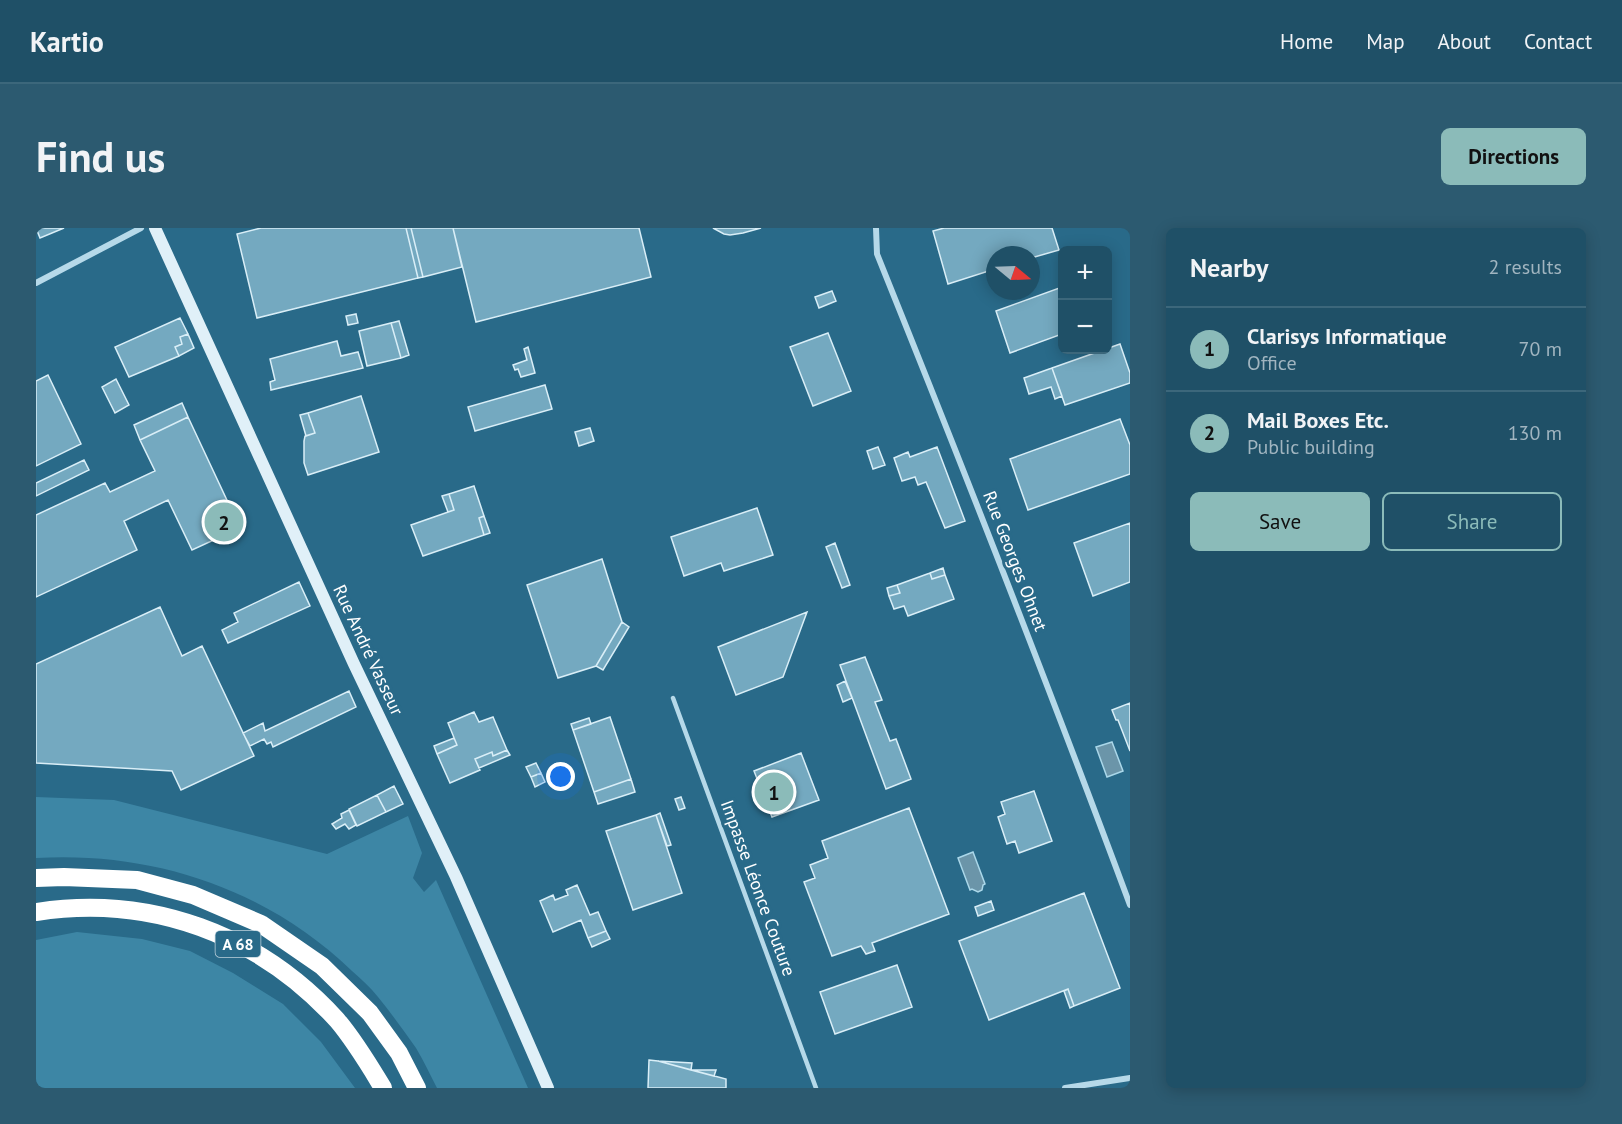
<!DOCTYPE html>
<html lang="en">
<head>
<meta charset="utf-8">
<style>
	:root { --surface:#1f5067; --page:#2c5a70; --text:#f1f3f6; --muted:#a1b5c0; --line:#3c677b; --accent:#8bbbb9 }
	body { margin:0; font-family:"PT Sans",sans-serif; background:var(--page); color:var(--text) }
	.controls { position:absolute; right:18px; top:18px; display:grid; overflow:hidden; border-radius:9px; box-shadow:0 3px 15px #0003 }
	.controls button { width:54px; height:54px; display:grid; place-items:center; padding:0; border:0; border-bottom:2px solid var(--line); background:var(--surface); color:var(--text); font:30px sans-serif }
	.compass { position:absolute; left:950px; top:18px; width:54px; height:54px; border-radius:50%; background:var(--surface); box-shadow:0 3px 15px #0003; rotate:109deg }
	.you { position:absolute; left:525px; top:549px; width:21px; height:21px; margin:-15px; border:4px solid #fff; border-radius:50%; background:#1a73e8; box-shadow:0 0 0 9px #1a73e833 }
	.badge { display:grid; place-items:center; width:39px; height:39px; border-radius:50%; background:var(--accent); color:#111; font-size:20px; font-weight:700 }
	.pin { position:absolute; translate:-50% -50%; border:3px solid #fff; box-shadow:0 2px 6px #0006 }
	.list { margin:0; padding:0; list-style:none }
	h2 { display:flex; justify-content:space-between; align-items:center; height:78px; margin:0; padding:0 24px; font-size:26px }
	h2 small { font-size:20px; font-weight:400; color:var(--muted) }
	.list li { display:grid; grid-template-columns:39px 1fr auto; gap:18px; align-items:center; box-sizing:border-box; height:84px; padding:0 24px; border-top:2px solid var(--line) }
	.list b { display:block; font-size:22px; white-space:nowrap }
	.list p { margin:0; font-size:20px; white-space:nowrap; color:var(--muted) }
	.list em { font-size:20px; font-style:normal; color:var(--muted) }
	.actions { display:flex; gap:12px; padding:18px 24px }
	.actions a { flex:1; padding:14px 0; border:2px solid var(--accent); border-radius:9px; text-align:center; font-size:21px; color:var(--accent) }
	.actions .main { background:var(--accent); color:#111 }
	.map { position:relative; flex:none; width:1094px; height:860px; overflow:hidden; border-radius:9px }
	header { display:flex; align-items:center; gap:36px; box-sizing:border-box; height:84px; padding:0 30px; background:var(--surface); border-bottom:2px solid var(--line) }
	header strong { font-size:28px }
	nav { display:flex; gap:33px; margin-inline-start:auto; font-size:21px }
	.intro { display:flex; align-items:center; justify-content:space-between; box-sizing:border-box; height:144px; padding:0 36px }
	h1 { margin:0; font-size:42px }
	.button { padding:15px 27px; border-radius:9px; background:var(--accent); color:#111; font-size:21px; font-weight:700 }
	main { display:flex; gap:36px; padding:0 36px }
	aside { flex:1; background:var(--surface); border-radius:9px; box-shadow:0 3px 15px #0003 }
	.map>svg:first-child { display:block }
	.green { fill:#3d86a5 }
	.water { fill:#6b95a9; stroke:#aad7e9; stroke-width:1.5 }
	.building { fill:#74a9c0; stroke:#d9eef7; stroke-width:1.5 }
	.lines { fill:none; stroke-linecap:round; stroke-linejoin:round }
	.lane { stroke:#b6d9e9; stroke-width:4.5 }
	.street { stroke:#b6d9e9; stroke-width:6 }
	.secondary { stroke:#e0f0f8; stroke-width:12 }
	.highway { stroke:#fff; stroke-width:18 }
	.labels { text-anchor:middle; stroke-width:6; stroke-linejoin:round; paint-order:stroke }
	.shield { fill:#296a89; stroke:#bfd2dc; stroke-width:1.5 }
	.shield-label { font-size:16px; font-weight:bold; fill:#fff }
	.street-label { font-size:18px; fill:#fff; stroke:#296a89 }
</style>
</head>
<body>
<header>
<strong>Kartio</strong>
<nav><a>Home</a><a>Map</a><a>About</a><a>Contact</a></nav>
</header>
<div class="intro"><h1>Find us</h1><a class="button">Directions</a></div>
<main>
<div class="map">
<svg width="1094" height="860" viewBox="0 0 1094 860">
	<rect width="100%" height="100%" fill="#296a89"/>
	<path class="green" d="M 0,569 L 78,572 L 291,626 L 372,588 L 386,625 L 377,650 L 388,664 L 400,652 L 492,860 L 401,860 C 394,847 388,833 380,820 C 368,803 355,785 342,769 C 334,759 325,751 316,743 C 231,661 117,623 0,630 Z
		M 41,704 L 106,711 L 154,723 L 197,745 L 247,776 L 285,814 L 319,860 L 0,860 L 0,712 Z"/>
	<path class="water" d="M 1076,514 L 1087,543 L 1071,549 L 1060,519 Z
		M 937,624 L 949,656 L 947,657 L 946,662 L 942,664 L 936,661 L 934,662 L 922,630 Z"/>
	<path class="building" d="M 0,0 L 28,0 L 4,10 Z
		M 225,0 L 370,0 L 382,50 L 221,90 L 201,6 Z
		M 370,0 L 375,0 L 387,49 L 382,50 Z
		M 375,0 L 417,0 L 426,39 L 387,49 Z
		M 417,0 L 603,0 L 615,49 L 440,94 Z
		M 677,0 L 725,0 L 707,5 L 694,7 L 688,6 Z
		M 908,0 L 1016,0 L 1023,22 L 995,30 L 995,27 L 959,27 L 959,41 L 912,56 L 897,3 Z
		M 1026,59 L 1026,106 L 974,125 L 960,83 Z
		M 796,63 L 800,73 L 783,80 L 779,69 Z
		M 320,86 L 322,95 L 312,97 L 310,88 Z
		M 144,90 L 152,106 L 144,109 L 146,116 L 139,119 L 143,128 L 93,149 L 79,119 Z
		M 363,93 L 373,127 L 365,130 L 355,95 Z
		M 355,95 L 365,130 L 331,138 L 323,103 Z
		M 792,105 L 815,163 L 777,178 L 754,119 Z
		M 152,106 L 158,120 L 143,128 L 139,119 L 146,116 L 144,109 Z
		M 301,113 L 305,128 L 322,124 L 327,140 L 235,162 L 234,154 L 239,152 L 234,131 Z
		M 1084,116 L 1094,145 L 1094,155 L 1029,177 L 1016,140 Z
		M 492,119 L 499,145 L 485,149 L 482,141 L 479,142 L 477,137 L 491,132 L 488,121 Z
		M 1016,140 L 1026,168 L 1019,171 L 1015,159 L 993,166 L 988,150 Z
		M 12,147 L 45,216 L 0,238 L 0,153 Z
		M 80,151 L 93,177 L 79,185 L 66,159 Z
		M 509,157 L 516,181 L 439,203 L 432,179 Z
		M 325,168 L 343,224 L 272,247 L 268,235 L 268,213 L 269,208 L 279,205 L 272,185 Z
		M 146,175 L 152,189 L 104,212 L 98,197 Z
		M 272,185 L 279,205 L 270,208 L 264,187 Z
		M 152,189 L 204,300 L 156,322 L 132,272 L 88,293 L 101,322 L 0,369 L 0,287 L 69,255 L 74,264 L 119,243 L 104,212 Z
		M 1084,191 L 1094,217 L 1094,246 L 992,282 L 974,231 Z
		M 554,200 L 558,213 L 543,218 L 539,204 Z
		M 842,219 L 849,237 L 837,241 L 831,223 Z
		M 901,219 L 929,293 L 909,300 L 890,254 L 882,257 L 879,249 L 866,253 L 858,230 L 872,224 L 874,229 Z
		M 48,232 L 53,242 L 0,268 L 0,255 Z
		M 438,258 L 448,288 L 443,290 L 448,307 L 387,328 L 375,297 L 418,282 L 413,266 Z
		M 413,266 L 418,282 L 412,284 L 406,268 Z
		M 721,280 L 737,327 L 688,343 L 685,335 L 648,348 L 635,309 Z
		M 448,288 L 454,305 L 448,307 L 443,290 Z
		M 1094,295 L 1094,354 L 1057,368 L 1038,315 Z
		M 799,315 L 814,357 L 806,360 L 790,319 Z
		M 566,331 L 586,394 L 560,438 L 522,450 L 491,357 Z
		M 907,340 L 909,347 L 896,351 L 894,345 Z
		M 894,345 L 896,351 L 909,347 L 918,371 L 872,388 L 868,378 L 858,381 L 853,368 L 864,365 L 861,357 Z
		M 263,354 L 274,378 L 192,415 L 186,402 L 202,394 L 198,385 Z
		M 861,357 L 864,365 L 853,368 L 851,360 Z
		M 124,379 L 146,428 L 166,418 L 218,528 L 145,562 L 136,543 L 0,535 L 0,436 Z
		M 771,384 L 747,449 L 700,467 L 682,419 Z
		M 586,394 L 593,399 L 567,442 L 560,438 Z
		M 829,429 L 846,472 L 839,474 L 854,513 L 860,511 L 875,551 L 850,561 L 804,437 Z
		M 809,453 L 816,470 L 807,474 L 801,457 Z
		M 313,463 L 320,479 L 237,519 L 235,514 L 231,516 L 228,511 L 214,518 L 207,505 L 227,495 L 229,503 Z
		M 1094,475 L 1094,523 L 1082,492 L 1080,492 L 1076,482 Z
		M 438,484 L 443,494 L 457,489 L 471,522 L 457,528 L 456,524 L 439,531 L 444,542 L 414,555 L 401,526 L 421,517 L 412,495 Z
		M 574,489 L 595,551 L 558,564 L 537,502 Z
		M 553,490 L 555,496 L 537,502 L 535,496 Z
		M 418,510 L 421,517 L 401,526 L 398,518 Z
		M 471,522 L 474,527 L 443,540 L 439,531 L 456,524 L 457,528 Z
		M 765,525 L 783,572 L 736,589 L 718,543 Z
		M 500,535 L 505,545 L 495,549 L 490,539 Z
		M 505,545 L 509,554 L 499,559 L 495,549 Z
		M 595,551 L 599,564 L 562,576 L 558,564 Z
		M 358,558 L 367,576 L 350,584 L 341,567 Z
		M 998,563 L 1016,613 L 983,625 L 979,613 L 971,616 L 962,589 L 969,586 L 965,574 Z
		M 341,567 L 350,584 L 321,598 L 313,581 Z
		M 645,569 L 649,580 L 643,582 L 639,571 Z
		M 873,580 L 913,686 L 836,715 L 839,723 L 830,726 L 825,718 L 796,728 L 768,654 L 779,650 L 774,637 L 792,630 L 786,613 Z
		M 313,582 L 320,597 L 313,601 L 309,596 L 300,601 L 296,596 L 306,590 L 305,586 Z
		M 624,585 L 635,617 L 631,618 L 620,587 Z
		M 620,587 L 646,665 L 597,682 L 570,603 Z
		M 541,657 L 554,687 L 562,684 L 570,703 L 552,710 L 545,692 L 517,704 L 504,673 L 517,667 L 519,672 L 532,667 L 530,662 Z
		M 1048,665 L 1084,760 L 1038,778 L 1032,761 L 953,792 L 923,713 Z
		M 955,673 L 958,682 L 942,688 L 939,679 Z
		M 570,703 L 574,711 L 556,719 L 552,710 Z
		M 861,737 L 876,779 L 799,806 L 784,764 Z
		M 1032,761 L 1038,778 L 1034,780 L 1028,763 Z
		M 613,832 L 622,833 L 690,851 L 690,860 L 612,860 Z
		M 622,833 L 656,835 L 655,842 Z
		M 655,842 L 680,842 L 678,848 Z"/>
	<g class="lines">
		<path class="lane" d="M 637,470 L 780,860"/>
		<path class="street" d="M 840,0 L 841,26 C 928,242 1013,459 1094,677
			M 0,55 L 105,0
			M 1029,860 L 1094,850"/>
		<path class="secondary" d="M 119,0 L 318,436 L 420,649 L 512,860"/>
		<path class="highway" d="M 0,650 L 28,649 L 101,652 L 157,667 L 225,696 L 286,738 L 334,785 L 363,825 L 381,860
			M 0,684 C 114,666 223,706 301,792 C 319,813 333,837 347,860"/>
	</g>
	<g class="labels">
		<rect class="shield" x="179.5" y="703" width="45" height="26" rx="4.5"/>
		<g class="shield-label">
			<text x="202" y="722">A 68</text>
		</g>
		<g class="street-label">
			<text transform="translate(979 333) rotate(69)" y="6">Rue Georges Ohnet</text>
			<text transform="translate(332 422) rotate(65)" y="6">Rue André Vasseur</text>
			<text transform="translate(722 660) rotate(70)" y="6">Impasse Léonce Couture</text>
		</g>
	</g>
</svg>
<div class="controls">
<button>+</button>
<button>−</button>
</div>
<svg class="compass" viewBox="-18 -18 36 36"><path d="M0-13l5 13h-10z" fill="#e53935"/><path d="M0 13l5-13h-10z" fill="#a1b5c0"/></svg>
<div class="you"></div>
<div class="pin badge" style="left:738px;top:564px">1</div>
<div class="pin badge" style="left:188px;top:294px">2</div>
</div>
<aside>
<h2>Nearby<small>2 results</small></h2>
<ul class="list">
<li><span class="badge">1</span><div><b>Clarisys Informatique</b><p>Office</p></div><em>70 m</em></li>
<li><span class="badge">2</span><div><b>Mail Boxes Etc.</b><p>Public building</p></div><em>130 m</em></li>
</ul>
<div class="actions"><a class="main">Save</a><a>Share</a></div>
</aside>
</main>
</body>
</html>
